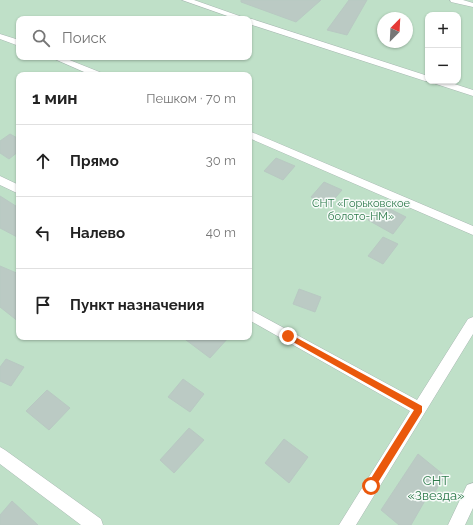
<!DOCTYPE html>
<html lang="ru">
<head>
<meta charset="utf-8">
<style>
	:root { --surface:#fff; --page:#f2f2f2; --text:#222; --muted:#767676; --line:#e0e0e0 }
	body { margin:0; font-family:Raleway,sans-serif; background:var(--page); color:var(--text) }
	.controls { position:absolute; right:12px; top:12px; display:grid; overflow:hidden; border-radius:8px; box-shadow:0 1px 3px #0004 }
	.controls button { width:36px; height:36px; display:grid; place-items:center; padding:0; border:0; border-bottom:1px solid var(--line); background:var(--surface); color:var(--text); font:20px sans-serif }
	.compass { position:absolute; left:377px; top:12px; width:36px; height:36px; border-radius:50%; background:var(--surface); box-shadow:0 1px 3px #0004; rotate:24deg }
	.stop { position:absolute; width:12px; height:12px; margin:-9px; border:3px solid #ea580c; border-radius:50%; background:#fff }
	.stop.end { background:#ea580c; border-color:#fff; box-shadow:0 1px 4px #0008 }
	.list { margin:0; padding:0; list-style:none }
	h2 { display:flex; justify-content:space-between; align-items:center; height:52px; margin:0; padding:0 16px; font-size:17px }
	h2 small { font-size:13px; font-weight:400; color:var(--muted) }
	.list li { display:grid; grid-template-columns:26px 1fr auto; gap:12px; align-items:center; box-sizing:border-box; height:72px; padding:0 16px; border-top:1px solid var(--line) }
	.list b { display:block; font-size:15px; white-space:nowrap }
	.list em { font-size:13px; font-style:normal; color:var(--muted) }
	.icon { flex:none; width:22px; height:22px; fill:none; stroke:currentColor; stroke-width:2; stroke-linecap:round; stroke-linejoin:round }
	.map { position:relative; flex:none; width:473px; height:525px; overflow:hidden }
	.search { position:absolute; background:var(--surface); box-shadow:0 1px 3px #0004; left:16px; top:16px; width:236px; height:44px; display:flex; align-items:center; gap:10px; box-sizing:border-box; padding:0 14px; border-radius:8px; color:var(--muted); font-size:15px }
	.panel { position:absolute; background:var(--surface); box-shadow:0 1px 3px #0004; left:16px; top:72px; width:236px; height:268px; border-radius:8px }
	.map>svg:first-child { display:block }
	.green { fill:#bfe0c8; fill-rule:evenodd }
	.building { fill:#bbcac4; stroke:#b8c9c2 }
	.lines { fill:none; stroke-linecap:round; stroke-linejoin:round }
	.minor-casing { stroke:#a8b8b2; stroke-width:1 }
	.minor { fill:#fff; fill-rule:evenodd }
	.route { fill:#ea580c }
	.labels { text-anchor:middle; stroke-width:3; stroke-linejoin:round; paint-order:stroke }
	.park-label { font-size:11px; fill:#2d7a4b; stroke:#f7fbf9 }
	.near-park-label { font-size:13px; fill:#2d7a4b; stroke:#f7fbf9 }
</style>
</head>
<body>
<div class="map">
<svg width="473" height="525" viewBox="0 0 473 525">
	<rect width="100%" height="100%" fill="#e6efeb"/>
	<path class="green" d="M 0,0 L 473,0 L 473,525 L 0,525 ZM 428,15 L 458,15 L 458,81 L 428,81 ZM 383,18 L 407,18 L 407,42 L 383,42 ZM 19,19 L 249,19 L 249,57 L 19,57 ZM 19,75 L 249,75 L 249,337 L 19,337 Z"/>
	<path class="building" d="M 241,0 L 321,0 L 296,22 L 241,2 Z
		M 349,0 L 367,0 L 347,35 L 327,30 Z
		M 10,134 L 19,139 L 19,151 L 9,159 L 0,153 L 0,141 Z
		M 276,158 L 295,166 L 283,180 L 264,171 Z
		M 324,182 L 342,190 L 329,205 L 311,197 Z
		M 0,196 L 19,208 L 19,238 L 0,228 Z
		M 382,205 L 406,217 L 393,234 L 368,220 Z
		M 383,237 L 398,244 L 383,264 L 368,256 Z
		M 0,266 L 19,274 L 19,322 L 0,307 Z
		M 299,289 L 321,297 L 315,312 L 293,304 Z
		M 182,337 L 229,337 L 210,358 Z
		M 6,359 L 24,367 L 11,386 L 0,381 L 0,367 Z
		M 183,379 L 204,394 L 190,412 L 168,397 Z
		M 47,390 L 70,408 L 49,430 L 26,411 Z
		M 189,428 L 204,440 L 174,473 L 160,460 Z
		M 284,439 L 308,457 L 289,483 L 265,463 Z
		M 418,454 L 445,476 L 434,493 L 431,490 L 411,525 L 399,525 L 381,510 Z
		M 12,501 L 38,525 L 0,525 L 0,515 Z"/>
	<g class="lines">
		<defs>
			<path id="minor" d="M 182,0 L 194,0 L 248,19 L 252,19 L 428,76 L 428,81 L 431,81 L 425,81 L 249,24 L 249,19 L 236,19 Z
				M 450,0 L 463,0 L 473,3 L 473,7 L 451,2 Z
				M 0,34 L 19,40 L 19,46 L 0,39 Z
				M 50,57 L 62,57 L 102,73 L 103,75 L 91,75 Z
				M 431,81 L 445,81 L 473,90 L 473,96 L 433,83 Z
				M 249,131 L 473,226 L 473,235 L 249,138 Z
				M 0,176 L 19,185 L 19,194 L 0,185 Z
				M 249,309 L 417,400 L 468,319 L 473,317 L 473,334 L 356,525 L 339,525 L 410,411 L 249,320 Z
				M 0,447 L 5,450 L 101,519 L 103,525 L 81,525 L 0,464 Z
				M 473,483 L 473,508 L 465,525 L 448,525 L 467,485 Z"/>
		</defs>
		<use href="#minor" class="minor-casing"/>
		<use href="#minor" class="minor"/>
	</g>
	<path class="route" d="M 288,333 L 422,406 L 422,412 L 374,489 L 371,491 L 368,489 L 367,486 L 368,483 L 414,410 L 286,338 L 285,336 Z"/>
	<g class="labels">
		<g class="park-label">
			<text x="361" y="207">СНТ «Горьковское<tspan x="361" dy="13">болото-НМ»</tspan></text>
		</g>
		<g class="near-park-label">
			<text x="436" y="485">СНТ<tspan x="436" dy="15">«Звезда»</tspan></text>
		</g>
	</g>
</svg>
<div class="controls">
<button>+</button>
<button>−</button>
</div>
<svg class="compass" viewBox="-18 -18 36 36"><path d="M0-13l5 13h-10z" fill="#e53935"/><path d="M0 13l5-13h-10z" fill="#767676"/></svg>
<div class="stop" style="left:371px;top:486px"></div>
<div class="stop end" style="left:288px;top:336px"></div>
<div class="search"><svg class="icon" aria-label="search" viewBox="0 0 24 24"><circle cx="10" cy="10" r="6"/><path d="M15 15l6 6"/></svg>Поиск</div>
<section class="panel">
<h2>1 мин<small>Пешком · 70 m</small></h2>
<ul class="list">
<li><svg class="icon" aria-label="ahead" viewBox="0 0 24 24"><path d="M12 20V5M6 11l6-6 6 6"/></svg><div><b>Прямо</b></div><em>30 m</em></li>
<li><svg class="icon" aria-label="left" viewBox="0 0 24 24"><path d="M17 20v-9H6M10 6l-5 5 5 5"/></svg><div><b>Налево</b></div><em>40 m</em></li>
<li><svg class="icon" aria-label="arrive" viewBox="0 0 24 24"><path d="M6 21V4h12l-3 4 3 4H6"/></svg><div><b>Пункт назначения</b></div></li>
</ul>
</section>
</div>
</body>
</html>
